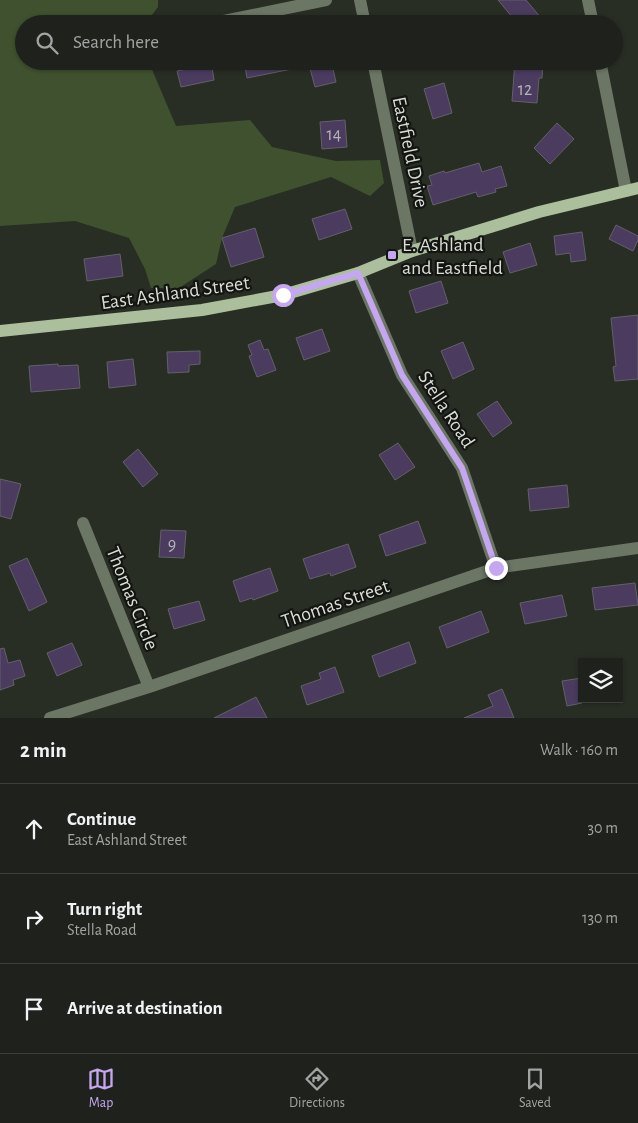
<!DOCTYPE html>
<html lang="en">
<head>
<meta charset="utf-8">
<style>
	:root { --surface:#1f221c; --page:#272a25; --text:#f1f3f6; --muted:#a1a4a3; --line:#3c3f3b; --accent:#c5a7f1 }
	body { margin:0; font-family:"Alegreya Sans",sans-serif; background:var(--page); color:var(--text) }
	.controls { position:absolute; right:15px; bottom:15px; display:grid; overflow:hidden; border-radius:0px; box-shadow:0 1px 4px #0004 }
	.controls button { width:45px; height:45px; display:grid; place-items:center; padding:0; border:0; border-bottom:1px solid var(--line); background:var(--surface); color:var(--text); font:25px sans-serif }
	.stop { position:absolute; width:15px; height:15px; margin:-11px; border:4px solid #c5a7f1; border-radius:50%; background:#fff }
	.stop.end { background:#c5a7f1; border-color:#fff; box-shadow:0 1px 5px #0008 }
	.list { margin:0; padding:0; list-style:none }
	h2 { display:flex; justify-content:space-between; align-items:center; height:65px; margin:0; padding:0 20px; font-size:21px }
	h2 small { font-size:16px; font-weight:400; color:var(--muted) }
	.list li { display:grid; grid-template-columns:32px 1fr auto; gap:15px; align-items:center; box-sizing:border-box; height:90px; padding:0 20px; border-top:1px solid var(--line) }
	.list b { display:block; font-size:19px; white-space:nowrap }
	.list p { margin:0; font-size:16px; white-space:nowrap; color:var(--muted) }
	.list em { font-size:16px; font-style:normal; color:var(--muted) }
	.icon { flex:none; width:28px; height:28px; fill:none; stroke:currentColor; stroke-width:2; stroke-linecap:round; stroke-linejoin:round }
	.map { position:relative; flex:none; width:638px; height:718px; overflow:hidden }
	.search { position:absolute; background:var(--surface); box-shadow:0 1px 4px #0004; left:15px; right:15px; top:15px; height:55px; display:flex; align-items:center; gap:12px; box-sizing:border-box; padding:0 18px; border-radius:28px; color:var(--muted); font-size:19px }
	.sheet { height:335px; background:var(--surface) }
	nav { display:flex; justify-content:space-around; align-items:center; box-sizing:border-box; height:70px; border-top:1px solid var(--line); background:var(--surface); font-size:14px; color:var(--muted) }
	nav a { display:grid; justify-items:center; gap:2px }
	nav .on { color:var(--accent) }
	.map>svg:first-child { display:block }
	.green { fill:#3f512e }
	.building { fill:#4a3b5f; stroke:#63606a }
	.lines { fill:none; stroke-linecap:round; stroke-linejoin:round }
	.minor { stroke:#6c7665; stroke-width:12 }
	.major { stroke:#acbf9c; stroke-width:12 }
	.route { stroke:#c5a7f1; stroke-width:6 }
	.poi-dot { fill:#c5a7f1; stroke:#131511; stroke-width:2 }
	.labels { text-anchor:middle; stroke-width:4.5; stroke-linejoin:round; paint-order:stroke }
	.number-label { font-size:18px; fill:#b5b4b9 }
	.street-label { font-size:20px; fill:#d9dcd7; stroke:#131511 }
	.poi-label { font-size:20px; fill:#d9dcd7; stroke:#131511; text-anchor:start }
</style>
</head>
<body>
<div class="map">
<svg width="638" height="718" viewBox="0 0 638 718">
	<rect width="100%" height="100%" fill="#292e25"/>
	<path class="green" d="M 0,0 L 158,0 L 158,7 L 145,24 L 24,24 L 24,61 L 151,61 L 153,72 L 176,126 L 250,120 L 272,147 L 336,161 L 380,160 L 384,183 L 370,196 L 331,177 L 235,207 L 222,238 L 216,264 L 179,288 L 151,288 L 145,269 L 129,238 L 75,221 L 0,226 Z"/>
	<path class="building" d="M 498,0 L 526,0 L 546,24 L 518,24 Z
		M 206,61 L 211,61 L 214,80 L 181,87 L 177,71 L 187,69 L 186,65 Z
		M 244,61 L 296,61 L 297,68 L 247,78 Z
		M 308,61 L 331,61 L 336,82 L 315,87 Z
		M 515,61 L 543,62 L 542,78 L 539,78 L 537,103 L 512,101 Z
		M 444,83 L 452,113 L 433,119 L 424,89 Z
		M 345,120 L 347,147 L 322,149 L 320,122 Z
		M 557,123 L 574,139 L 550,164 L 534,148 Z
		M 479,163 L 482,172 L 501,166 L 507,186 L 495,189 L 496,192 L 478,197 L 476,192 L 433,205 L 427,186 L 432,185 L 429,176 L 444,171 L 445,173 Z
		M 345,209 L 352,229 L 319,240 L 312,219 Z
		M 616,225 L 638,236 L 638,240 L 633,251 L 609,239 Z
		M 255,228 L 264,257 L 231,267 L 222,238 Z
		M 582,232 L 586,260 L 571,262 L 570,253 L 556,255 L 554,236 Z
		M 530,243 L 537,265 L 510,273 L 503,252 Z
		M 120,254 L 123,276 L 87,281 L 84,259 Z
		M 441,281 L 448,303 L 416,313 L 409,291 Z
		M 638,315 L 638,379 L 615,381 L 613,367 L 616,366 L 611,318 Z
		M 322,329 L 330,351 L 304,360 L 296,338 Z
		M 260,340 L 264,350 L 268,349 L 276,370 L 257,377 L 249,356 L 252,355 L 248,345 Z
		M 463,342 L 474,369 L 453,379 L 441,351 Z
		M 200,351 L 200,364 L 189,365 L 189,372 L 168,373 L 167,352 Z
		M 133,359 L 136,385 L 109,388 L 107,362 Z
		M 58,364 L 58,366 L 78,365 L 80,388 L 31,392 L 29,366 Z
		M 497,401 L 512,423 L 493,437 L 477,414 Z
		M 398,443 L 415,467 L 395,480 L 379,455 Z
		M 138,449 L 158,474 L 143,487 L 123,462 Z
		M 0,479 L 21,484 L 11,519 L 0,516 Z
		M 567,485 L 569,507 L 530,511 L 528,489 Z
		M 418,521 L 426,543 L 386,556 L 379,535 Z
		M 161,530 L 186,531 L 184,558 L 159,557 Z
		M 348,544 L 356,567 L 331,576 L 330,573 L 310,579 L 303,559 Z
		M 27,558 L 47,602 L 29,611 L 9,566 Z
		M 270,568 L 278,591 L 253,600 L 252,598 L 240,602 L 233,581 Z
		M 635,583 L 638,605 L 595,610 L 592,588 Z
		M 562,595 L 567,616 L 525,624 L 520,603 Z
		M 199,601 L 205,620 L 174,629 L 168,609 Z
		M 481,611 L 489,632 L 447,648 L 439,627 Z
		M 409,642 L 416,663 L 379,677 L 372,656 Z
		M 72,643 L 82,665 L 57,676 L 47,653 Z
		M 4,648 L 8,663 L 20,660 L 25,676 L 13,680 L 14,685 L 0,690 L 0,649 Z
		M 335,667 L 344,692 L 307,705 L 301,686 L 321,679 L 319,673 Z
		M 582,678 L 582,703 L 567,706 L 562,681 Z
		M 502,689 L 514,718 L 464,718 L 493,706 L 488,695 Z
		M 256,697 L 267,718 L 214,718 Z"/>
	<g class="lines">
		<path class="minor" d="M 360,0 L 365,24
			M 588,0 L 593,24
			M 209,24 L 326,0
			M 373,61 L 412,251
			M 600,61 L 626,191
			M 358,273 L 402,375 L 462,468 L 496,568
			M 83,523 L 149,687
			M 50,718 L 149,687 L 496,568 L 638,548"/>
		<path class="major" d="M 0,331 L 202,310 L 283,295 L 358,273 L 412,251 L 539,212 L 638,188"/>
	</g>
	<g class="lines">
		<path class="route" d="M 283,295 L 358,273 L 402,375 L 462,468 L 496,568"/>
	</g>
	<rect class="poi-dot" x="387" y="250" width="10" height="10" rx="2.5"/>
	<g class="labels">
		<g class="number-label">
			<text x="525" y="95">12</text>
			<text x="334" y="140">14</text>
			<text x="172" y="550">9</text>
		</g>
		<g class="street-label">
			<text transform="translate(411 152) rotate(78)" y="7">Eastfield Drive</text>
			<text transform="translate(175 292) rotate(-8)" y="7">East Ashland Street</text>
			<text transform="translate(447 409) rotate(57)" y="7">Stella Road</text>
			<text transform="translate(133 598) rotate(68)" y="7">Thomas Circle</text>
			<text transform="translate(335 603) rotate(-19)" y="7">Thomas Street</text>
		</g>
		<g class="poi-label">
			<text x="402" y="251">E. Ashland<tspan x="402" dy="23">and Eastfield</tspan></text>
		</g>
	</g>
</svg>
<div class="controls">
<button><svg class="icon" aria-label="layers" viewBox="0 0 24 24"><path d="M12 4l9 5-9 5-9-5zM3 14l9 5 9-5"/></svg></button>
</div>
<div class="stop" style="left:283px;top:295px"></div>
<div class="stop end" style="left:496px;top:568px"></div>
<div class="search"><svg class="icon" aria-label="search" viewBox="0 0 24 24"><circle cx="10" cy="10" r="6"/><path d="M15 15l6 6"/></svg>Search here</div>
</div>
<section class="sheet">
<h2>2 min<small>Walk · 160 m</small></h2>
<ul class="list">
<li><svg class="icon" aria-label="ahead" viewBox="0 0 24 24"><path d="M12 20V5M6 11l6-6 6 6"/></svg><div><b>Continue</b><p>East Ashland Street</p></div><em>30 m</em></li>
<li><svg class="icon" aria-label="right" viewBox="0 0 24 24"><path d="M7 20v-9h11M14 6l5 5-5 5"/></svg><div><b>Turn right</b><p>Stella Road</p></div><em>130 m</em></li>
<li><svg class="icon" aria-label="arrive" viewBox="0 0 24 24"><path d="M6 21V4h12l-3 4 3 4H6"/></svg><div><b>Arrive at destination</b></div></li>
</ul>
</section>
<nav>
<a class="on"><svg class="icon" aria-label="map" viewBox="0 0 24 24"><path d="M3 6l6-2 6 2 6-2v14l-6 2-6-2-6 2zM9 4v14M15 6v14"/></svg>Map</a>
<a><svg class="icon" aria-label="directions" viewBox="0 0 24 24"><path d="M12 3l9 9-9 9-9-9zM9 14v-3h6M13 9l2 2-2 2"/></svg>Directions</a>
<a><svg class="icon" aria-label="saved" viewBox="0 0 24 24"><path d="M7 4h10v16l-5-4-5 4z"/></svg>Saved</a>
</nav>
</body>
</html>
